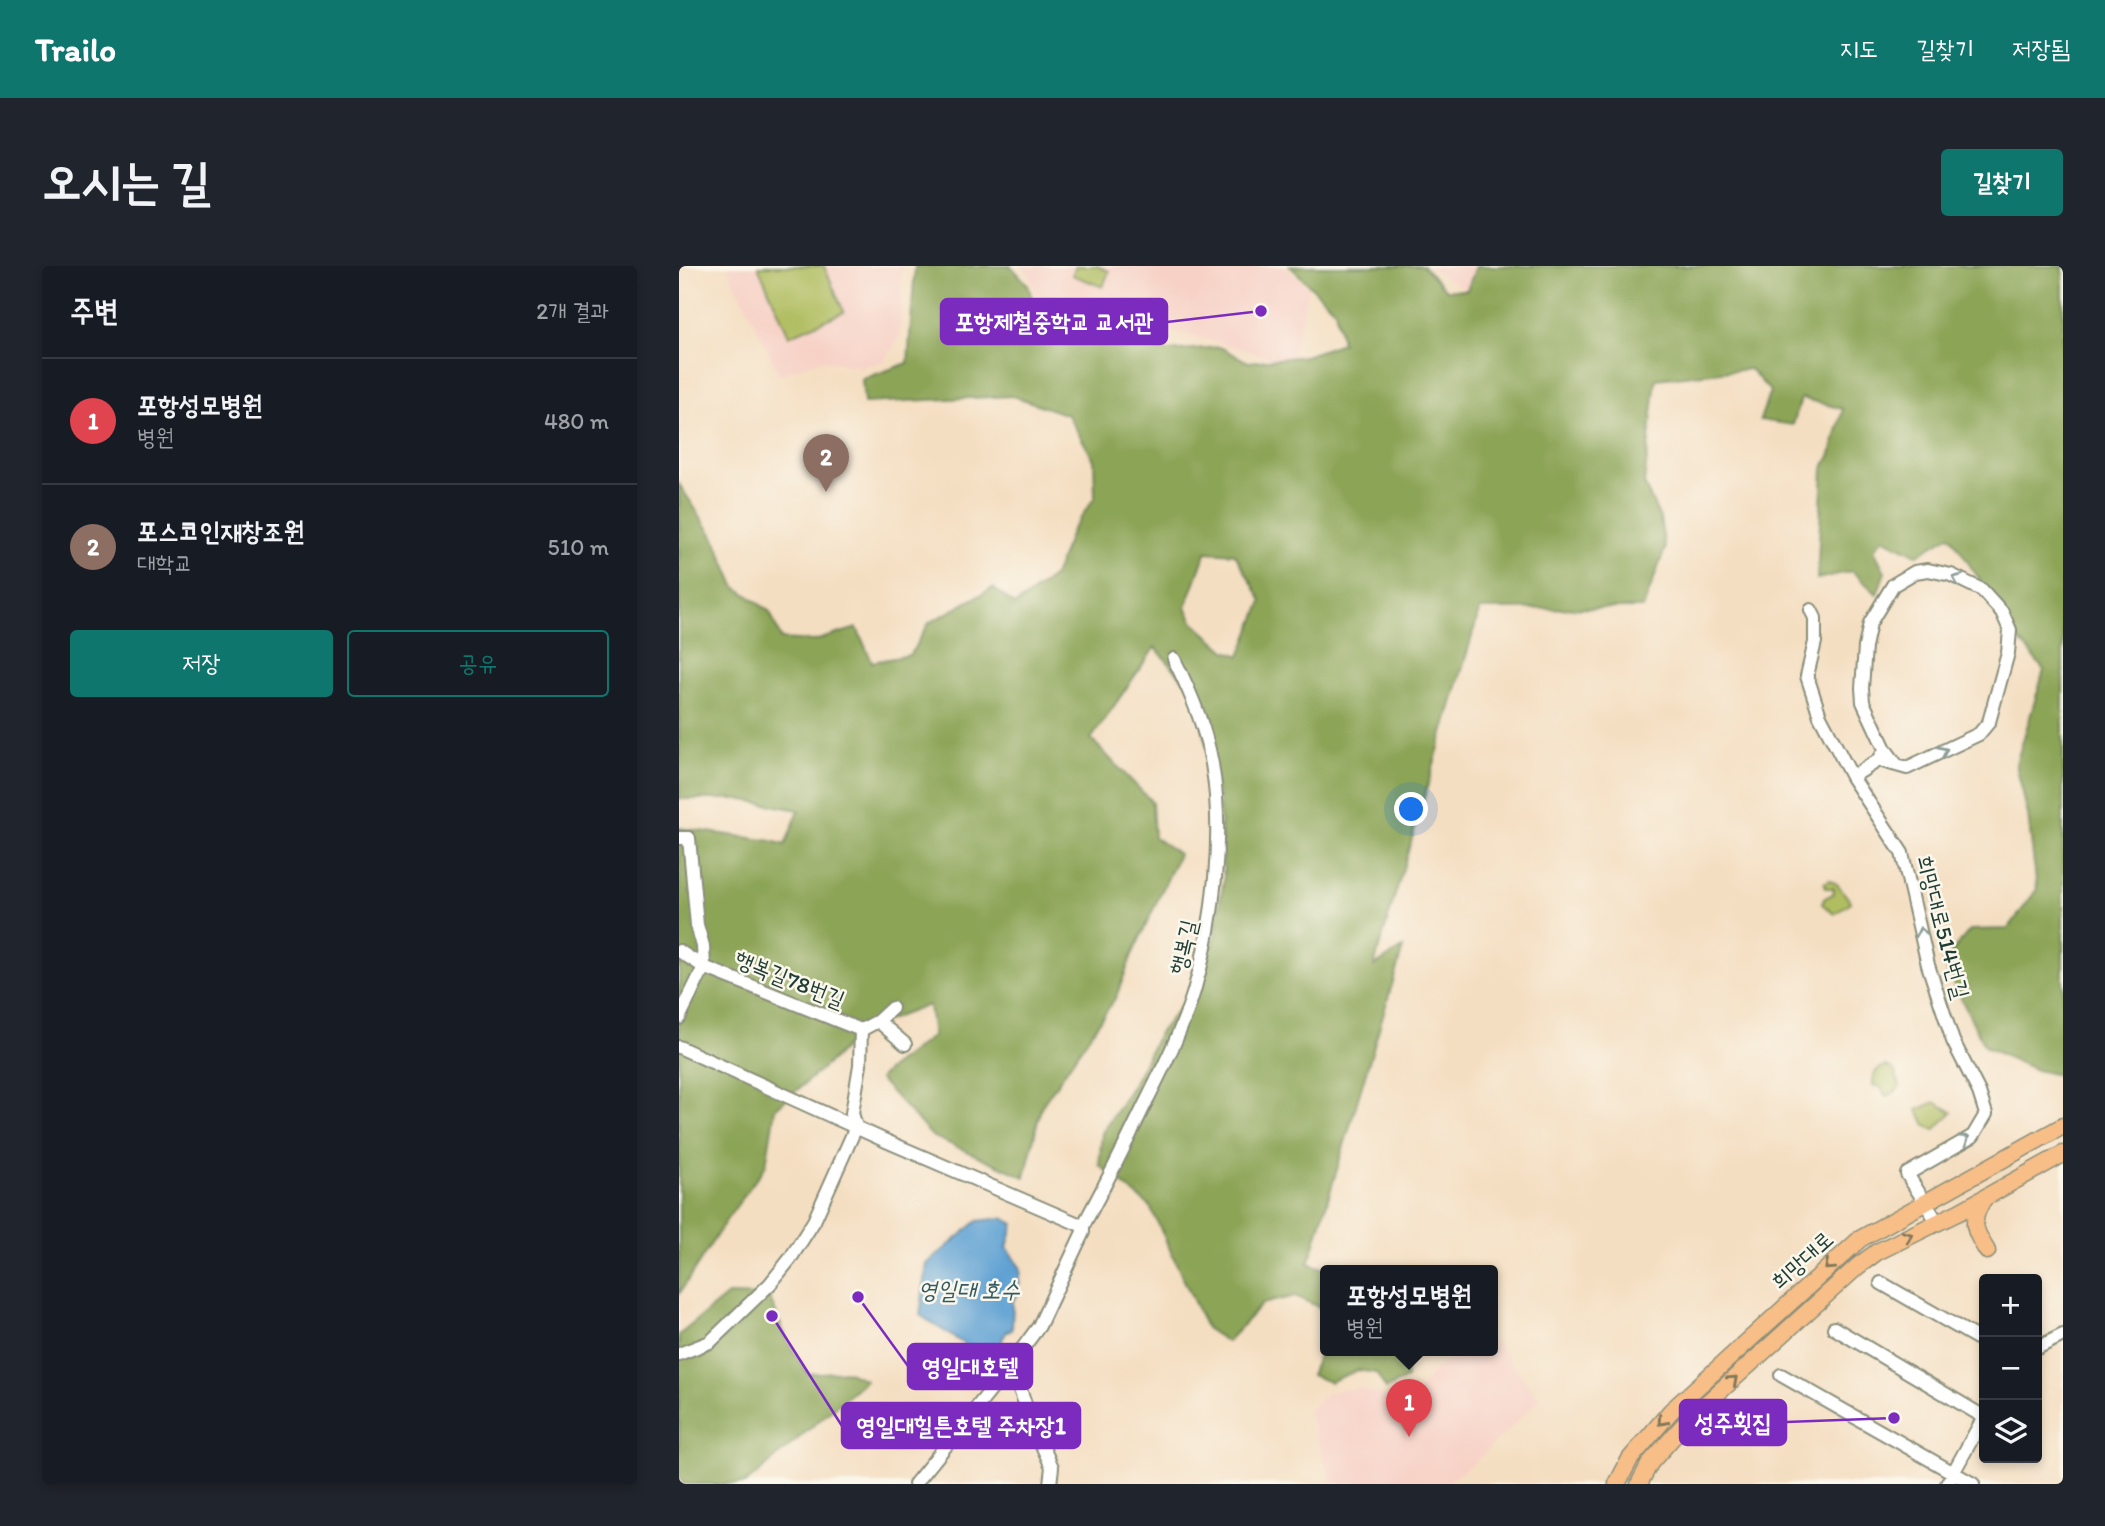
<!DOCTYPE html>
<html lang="ko">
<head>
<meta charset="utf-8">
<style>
	:root { --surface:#171b24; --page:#20242c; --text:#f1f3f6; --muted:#9ea1a6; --line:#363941; --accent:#0f766e }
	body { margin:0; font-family:Itim,"Poor Story",sans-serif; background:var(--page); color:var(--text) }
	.controls { position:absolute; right:21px; bottom:21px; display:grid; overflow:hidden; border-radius:7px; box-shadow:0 4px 10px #0003 }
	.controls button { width:63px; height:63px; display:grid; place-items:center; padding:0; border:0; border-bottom:2px solid var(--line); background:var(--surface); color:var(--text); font:35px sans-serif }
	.you { position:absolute; left:733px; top:544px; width:24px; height:24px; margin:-18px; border:5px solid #fff; border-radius:50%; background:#1a73e8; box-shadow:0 0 0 10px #1a73e833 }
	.badge { display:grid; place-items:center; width:46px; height:46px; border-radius:50%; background:var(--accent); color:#fff; font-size:23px; font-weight:700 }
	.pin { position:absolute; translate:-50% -58px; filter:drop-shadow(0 2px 4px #0008) }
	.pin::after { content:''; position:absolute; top:37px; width:24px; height:21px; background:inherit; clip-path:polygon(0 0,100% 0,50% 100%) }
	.popup { position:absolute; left:641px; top:999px; width:178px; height:91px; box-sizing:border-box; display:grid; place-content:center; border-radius:7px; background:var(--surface); filter:drop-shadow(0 2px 5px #0005); font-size:23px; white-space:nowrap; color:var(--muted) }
	.popup b { font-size:26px; color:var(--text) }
	.popup::after { content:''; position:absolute; left:50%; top:100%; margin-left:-14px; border:14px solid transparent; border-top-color:var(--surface) }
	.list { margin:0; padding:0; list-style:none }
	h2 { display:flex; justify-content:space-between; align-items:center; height:91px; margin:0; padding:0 28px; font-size:30px }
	h2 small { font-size:23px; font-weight:400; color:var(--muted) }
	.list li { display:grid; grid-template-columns:46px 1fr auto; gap:21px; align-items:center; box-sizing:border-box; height:126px; padding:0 28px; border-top:2px solid var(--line) }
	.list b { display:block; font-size:26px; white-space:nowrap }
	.list p { margin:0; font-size:23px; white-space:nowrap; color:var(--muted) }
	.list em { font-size:23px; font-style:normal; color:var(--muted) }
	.actions { display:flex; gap:14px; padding:21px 28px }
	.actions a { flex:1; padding:16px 0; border:2px solid var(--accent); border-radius:7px; text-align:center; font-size:24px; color:var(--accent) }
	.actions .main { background:var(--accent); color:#fff }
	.icon { flex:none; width:38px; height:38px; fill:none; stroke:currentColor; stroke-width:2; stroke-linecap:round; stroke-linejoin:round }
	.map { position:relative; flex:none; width:1384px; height:1218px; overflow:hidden; border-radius:7px }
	header { display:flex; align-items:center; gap:42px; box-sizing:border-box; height:98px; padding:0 35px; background:var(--accent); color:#fff }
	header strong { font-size:33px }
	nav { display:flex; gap:38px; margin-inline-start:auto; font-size:24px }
	.intro { display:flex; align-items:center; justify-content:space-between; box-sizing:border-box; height:168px; padding:0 42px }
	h1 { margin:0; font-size:49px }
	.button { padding:18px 32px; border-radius:7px; background:var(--accent); color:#fff; font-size:24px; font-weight:700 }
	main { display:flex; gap:42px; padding:0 42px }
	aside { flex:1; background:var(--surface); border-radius:7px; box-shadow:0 4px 10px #0003 }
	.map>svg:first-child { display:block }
	.built { fill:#f7d1c6 }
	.green { fill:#b0bd60; stroke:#687d4a; stroke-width:2 }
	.forest { fill:#8ca456; stroke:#567045; stroke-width:2; fill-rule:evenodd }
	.water { fill:#5fa1d3; stroke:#3f6f84; stroke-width:2 }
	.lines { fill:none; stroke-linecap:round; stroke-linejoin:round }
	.minor-tunnel { stroke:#c9bea5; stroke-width:12; stroke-dasharray:12 6; stroke-linecap:butt }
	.minor-casing { stroke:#8a8e7a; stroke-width:16 }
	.major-casing { stroke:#8a8e7a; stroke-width:19 }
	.minor { stroke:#fff; stroke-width:12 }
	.major { stroke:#f7be87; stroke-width:16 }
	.oneway { stroke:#8f9e9a }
	.oneway2 { stroke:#807759 }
	.labels { text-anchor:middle; stroke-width:5; stroke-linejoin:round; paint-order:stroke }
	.street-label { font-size:23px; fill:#1f3d34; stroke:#fbf7ec }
	.water-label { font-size:24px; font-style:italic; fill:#325b64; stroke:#fbf7ec }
	.leader { fill:none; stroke:#7b2cbf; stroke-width:2.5 }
	.callout-dot { fill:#7b2cbf; stroke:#fbf7ec; stroke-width:2.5 }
	.callout { fill:#7b2cbf; stroke:#7b2cbf; stroke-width:2.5 }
	.callout-label { font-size:24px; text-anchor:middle; font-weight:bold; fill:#fff }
</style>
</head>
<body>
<header>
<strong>Trailo</strong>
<nav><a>지도</a><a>길찾기</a><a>저장됨</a></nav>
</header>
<div class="intro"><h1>오시는 길</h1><a class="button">길찾기</a></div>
<main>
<aside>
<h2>주변<small>2개 결과</small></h2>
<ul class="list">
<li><span class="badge" style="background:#e0444e">1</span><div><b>포항성모병원</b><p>병원</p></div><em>480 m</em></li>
<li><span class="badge" style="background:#8d6e63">2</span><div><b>포스코인재창조원</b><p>대학교</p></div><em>510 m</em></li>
</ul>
<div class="actions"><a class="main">저장</a><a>공유</a></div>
</aside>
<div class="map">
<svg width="1384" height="1218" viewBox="0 0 1384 1218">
	<rect width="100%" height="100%" fill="#fbf7ec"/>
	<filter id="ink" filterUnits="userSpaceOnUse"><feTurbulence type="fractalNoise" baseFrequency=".0143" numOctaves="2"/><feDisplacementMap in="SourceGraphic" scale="14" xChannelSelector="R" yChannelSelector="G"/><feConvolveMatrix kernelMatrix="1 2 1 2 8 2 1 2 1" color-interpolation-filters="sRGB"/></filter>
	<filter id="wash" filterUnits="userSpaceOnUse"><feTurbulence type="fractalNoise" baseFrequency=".00686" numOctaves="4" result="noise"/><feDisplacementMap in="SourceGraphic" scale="28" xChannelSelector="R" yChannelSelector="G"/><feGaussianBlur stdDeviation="1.57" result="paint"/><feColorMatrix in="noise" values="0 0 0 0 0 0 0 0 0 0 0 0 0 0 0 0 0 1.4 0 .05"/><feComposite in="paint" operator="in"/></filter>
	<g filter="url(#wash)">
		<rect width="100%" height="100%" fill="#f4dec1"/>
		<path class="built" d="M 48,0 L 223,0 L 221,71 L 204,96 L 181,101 L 143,94 L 100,108 Z
			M 342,0 L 605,0 L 630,22 L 611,97 L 530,74 L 475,62 L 436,72 L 405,70 L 358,49 L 355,20 L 349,7 Z
			M 747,0 L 796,0 L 788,24 Z
			M 816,1075 L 861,1133 L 796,1196 L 765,1218 L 653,1218 L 629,1146 L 648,1126 L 680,1122 L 701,1129 L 722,1142 L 764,1096 L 790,1085 L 814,1085 L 814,1076 Z"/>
		<path class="green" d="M 79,0 L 145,0 L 165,46 L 110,70 Z
			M 397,0 L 418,0 L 430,5 L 424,21 L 393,9 Z
			M 1150,614 L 1158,618 L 1172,636 L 1155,648 L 1143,638 L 1146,632 L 1154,628 L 1154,622 L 1146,622 L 1145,617 Z
			M 1207,800 L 1215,804 L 1221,820 L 1217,825 L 1209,830 L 1206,829 L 1202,821 L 1194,819 C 1194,809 1196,802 1207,800 Z
			M 1256,836 L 1273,846 L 1256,864 L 1247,859 L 1238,844 Z"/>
		<path class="forest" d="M 236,0 L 332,0 L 349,19 L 358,49 C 400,68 415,78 462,66 L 488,85 L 541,81 L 569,96 L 626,90 L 663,77 L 656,44 L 611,0 L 744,0 L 767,24 L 788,24 L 797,0 L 1384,0 L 1384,810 L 1357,804 L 1306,781 L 1264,696 L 1291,664 L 1329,663 L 1358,623 L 1349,549 L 1337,498 L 1365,404 L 1341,375 L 1271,269 L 1238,289 L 1204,272 L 1195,284 L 1206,306 L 1198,328 L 1173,305 L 1138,313 L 1144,203 L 1152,188 L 1164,143 L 1122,132 L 1114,159 L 1081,154 L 1091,125 L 1071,103 L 977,113 L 965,218 L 981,252 L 986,283 L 964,342 L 801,343 L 695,700 L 724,682 L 630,997 L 650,1005 L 646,1005 L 646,1044 L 616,1030 L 583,1038 L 548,1076 L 527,1062 L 471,940 L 420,899 L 423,867 L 455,817 L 480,767 L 521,717 L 534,678 L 545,613 L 540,535 L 516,427 L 476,381 L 412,473 L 473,536 L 475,571 L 500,588 L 453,689 L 437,731 L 362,841 L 346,911 L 253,870 L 200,813 L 210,803 L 254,770 L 250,739 L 182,764 L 154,793 L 96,843 L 87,899 L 46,956 L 0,1028 L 0,562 L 93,575 L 106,579 L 120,544 L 59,533 L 0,533 L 0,218 L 36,273 L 56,320 L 91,346 L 102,373 L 135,375 L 178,362 L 193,396 L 231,389 L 250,357 L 314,322 L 336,339 L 375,310 L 393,264 L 416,231 L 415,194 L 389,149 L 334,130 L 185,137 L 183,113 L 229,97 ZM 527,286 L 556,288 L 583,335 L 561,390 L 547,385 L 515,357 L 507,341 Z
			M 49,1029 L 90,1030 L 109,1076 L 129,1108 L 167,1105 L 187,1114 L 77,1209 L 65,1218 L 4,1218 L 0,1210 L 0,1069 Z
			M 646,1081 L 646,1085 L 725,1085 L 728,1112 L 707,1123 L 697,1107 L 679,1104 L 651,1116 L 632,1109 L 640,1089 Z"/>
		<path class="water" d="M 324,952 L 335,958 L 328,981 L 342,1003 L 339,1028 L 334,1035 L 333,1064 L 328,1065 C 320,1075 323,1087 309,1094 L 241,1049 L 248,998 L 298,955 Z"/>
	</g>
	<g filter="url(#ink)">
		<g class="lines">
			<path class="minor-tunnel" d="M 723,1152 L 731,1166"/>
			<defs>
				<path id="minor" d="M 1132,344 L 1136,352 L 1136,376 L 1128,410 L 1141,450 L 1173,511 L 1223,587 L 1249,699 L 1274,775 L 1300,826 L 1307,848 L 1294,870 L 1228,908 L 1259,957
					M 1200,494 L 1228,502 L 1300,468 L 1310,456 L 1329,387 L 1331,364 L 1323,346 L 1303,324 L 1272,309 L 1249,304 L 1236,306 L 1214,319 L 1191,357 L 1186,381 L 1183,422 L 1184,436 L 1206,483 L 1217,498
					M 1173,511 L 1200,494 L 1203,489
					M 0,572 L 10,572 L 18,659 L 24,680 L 25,701 L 0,752
					M 0,685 L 25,701 L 182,764
					M 199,755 L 213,742
					M 182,764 L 199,755 L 226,778
					M 0,781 L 207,875 L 404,960 L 404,966 L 360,1060 L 324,1109 L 236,1218
					M 404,960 C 425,921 445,882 464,842 C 483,804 503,765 515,725 C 535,658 545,567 533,498 C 527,463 511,425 495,393
					M 1202,1017 L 1305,1076
					M 1155,1062 L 1305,1151
					M 1358,1082 L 1384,1069
					M 0,1088 L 31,1076 L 91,1018 L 111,993 L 135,955 L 177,861 L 173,847 L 181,799 L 182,764
					M 332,1098 L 354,1160 L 373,1201 L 371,1218
					M 1102,1109 L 1294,1218
					M 1268,1218 L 1305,1151"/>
				<path id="major" d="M 1304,934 C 1290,956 1296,965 1308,985
					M 938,1218 L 951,1193 L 992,1145 L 1181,973 L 1384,860
					M 960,1218 L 971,1197 L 1008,1155 L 1179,1000 L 1198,986 L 1280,946 L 1384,888"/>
			</defs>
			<use href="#minor" class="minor-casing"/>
			<use href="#major" class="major-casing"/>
			<use href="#minor" class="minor"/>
			<use href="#major" class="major"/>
		</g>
		<defs><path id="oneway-chevron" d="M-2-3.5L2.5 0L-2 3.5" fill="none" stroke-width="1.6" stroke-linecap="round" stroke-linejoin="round" transform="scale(1.75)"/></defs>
		<g class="oneway">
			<use href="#oneway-chevron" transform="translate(1278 313) rotate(-157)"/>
			<use href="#oneway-chevron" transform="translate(1264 485) rotate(-25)"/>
			<use href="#oneway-chevron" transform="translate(1242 666) rotate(-103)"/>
			<use href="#oneway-chevron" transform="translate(1286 873) rotate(-35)"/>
		</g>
		<g class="oneway2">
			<use href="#oneway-chevron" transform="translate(1229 970) rotate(-23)"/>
			<use href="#oneway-chevron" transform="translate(1150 1000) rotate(138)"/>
			<use href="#oneway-chevron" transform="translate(1054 1114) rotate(-42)"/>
			<use href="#oneway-chevron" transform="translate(983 1155) rotate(132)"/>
		</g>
	</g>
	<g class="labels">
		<g class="street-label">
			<text transform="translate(1264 661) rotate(75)" y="8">희망대로514번길</text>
			<text transform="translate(504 681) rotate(-77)" y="8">행복길</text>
			<text transform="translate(111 713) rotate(22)" y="8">행복길78번길</text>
			<text transform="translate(1123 994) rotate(-42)" y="8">희망대로</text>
		</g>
		<g class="water-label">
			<text x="290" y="1032">영일대 호수</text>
		</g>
	</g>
	<path class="leader" d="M582 45L488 56M179 1031L229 1100M1215 1152L1107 1156M93 1050L163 1160"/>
	<g class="callout-dot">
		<circle cx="582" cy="45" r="7"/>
		<circle cx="179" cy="1031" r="7"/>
		<circle cx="1215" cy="1152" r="7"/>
		<circle cx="93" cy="1050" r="7"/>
	</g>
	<g class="callout">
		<rect x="262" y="33" width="226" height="45" rx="7"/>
		<rect x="229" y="1078" width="124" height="45" rx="7"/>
		<rect x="1001" y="1134" width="106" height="45" rx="7"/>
		<rect x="163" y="1137" width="238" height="45" rx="7"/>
	</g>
	<g class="callout-label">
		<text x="375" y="64">포항제철중학교 교서관</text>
		<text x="291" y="1109">영일대호텔</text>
		<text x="1054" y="1165">성주횟집</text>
		<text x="282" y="1168">영일대힐튼호텔 주차장1</text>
	</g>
</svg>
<div class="controls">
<button>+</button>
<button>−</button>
<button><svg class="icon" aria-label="layers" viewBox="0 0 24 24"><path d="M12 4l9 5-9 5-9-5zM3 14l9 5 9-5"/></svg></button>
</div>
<div class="you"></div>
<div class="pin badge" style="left:730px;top:1171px;background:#e0444e">1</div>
<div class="popup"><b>포항성모병원</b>병원</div>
<div class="pin badge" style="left:147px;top:226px;background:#8d6e63">2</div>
</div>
</main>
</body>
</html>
